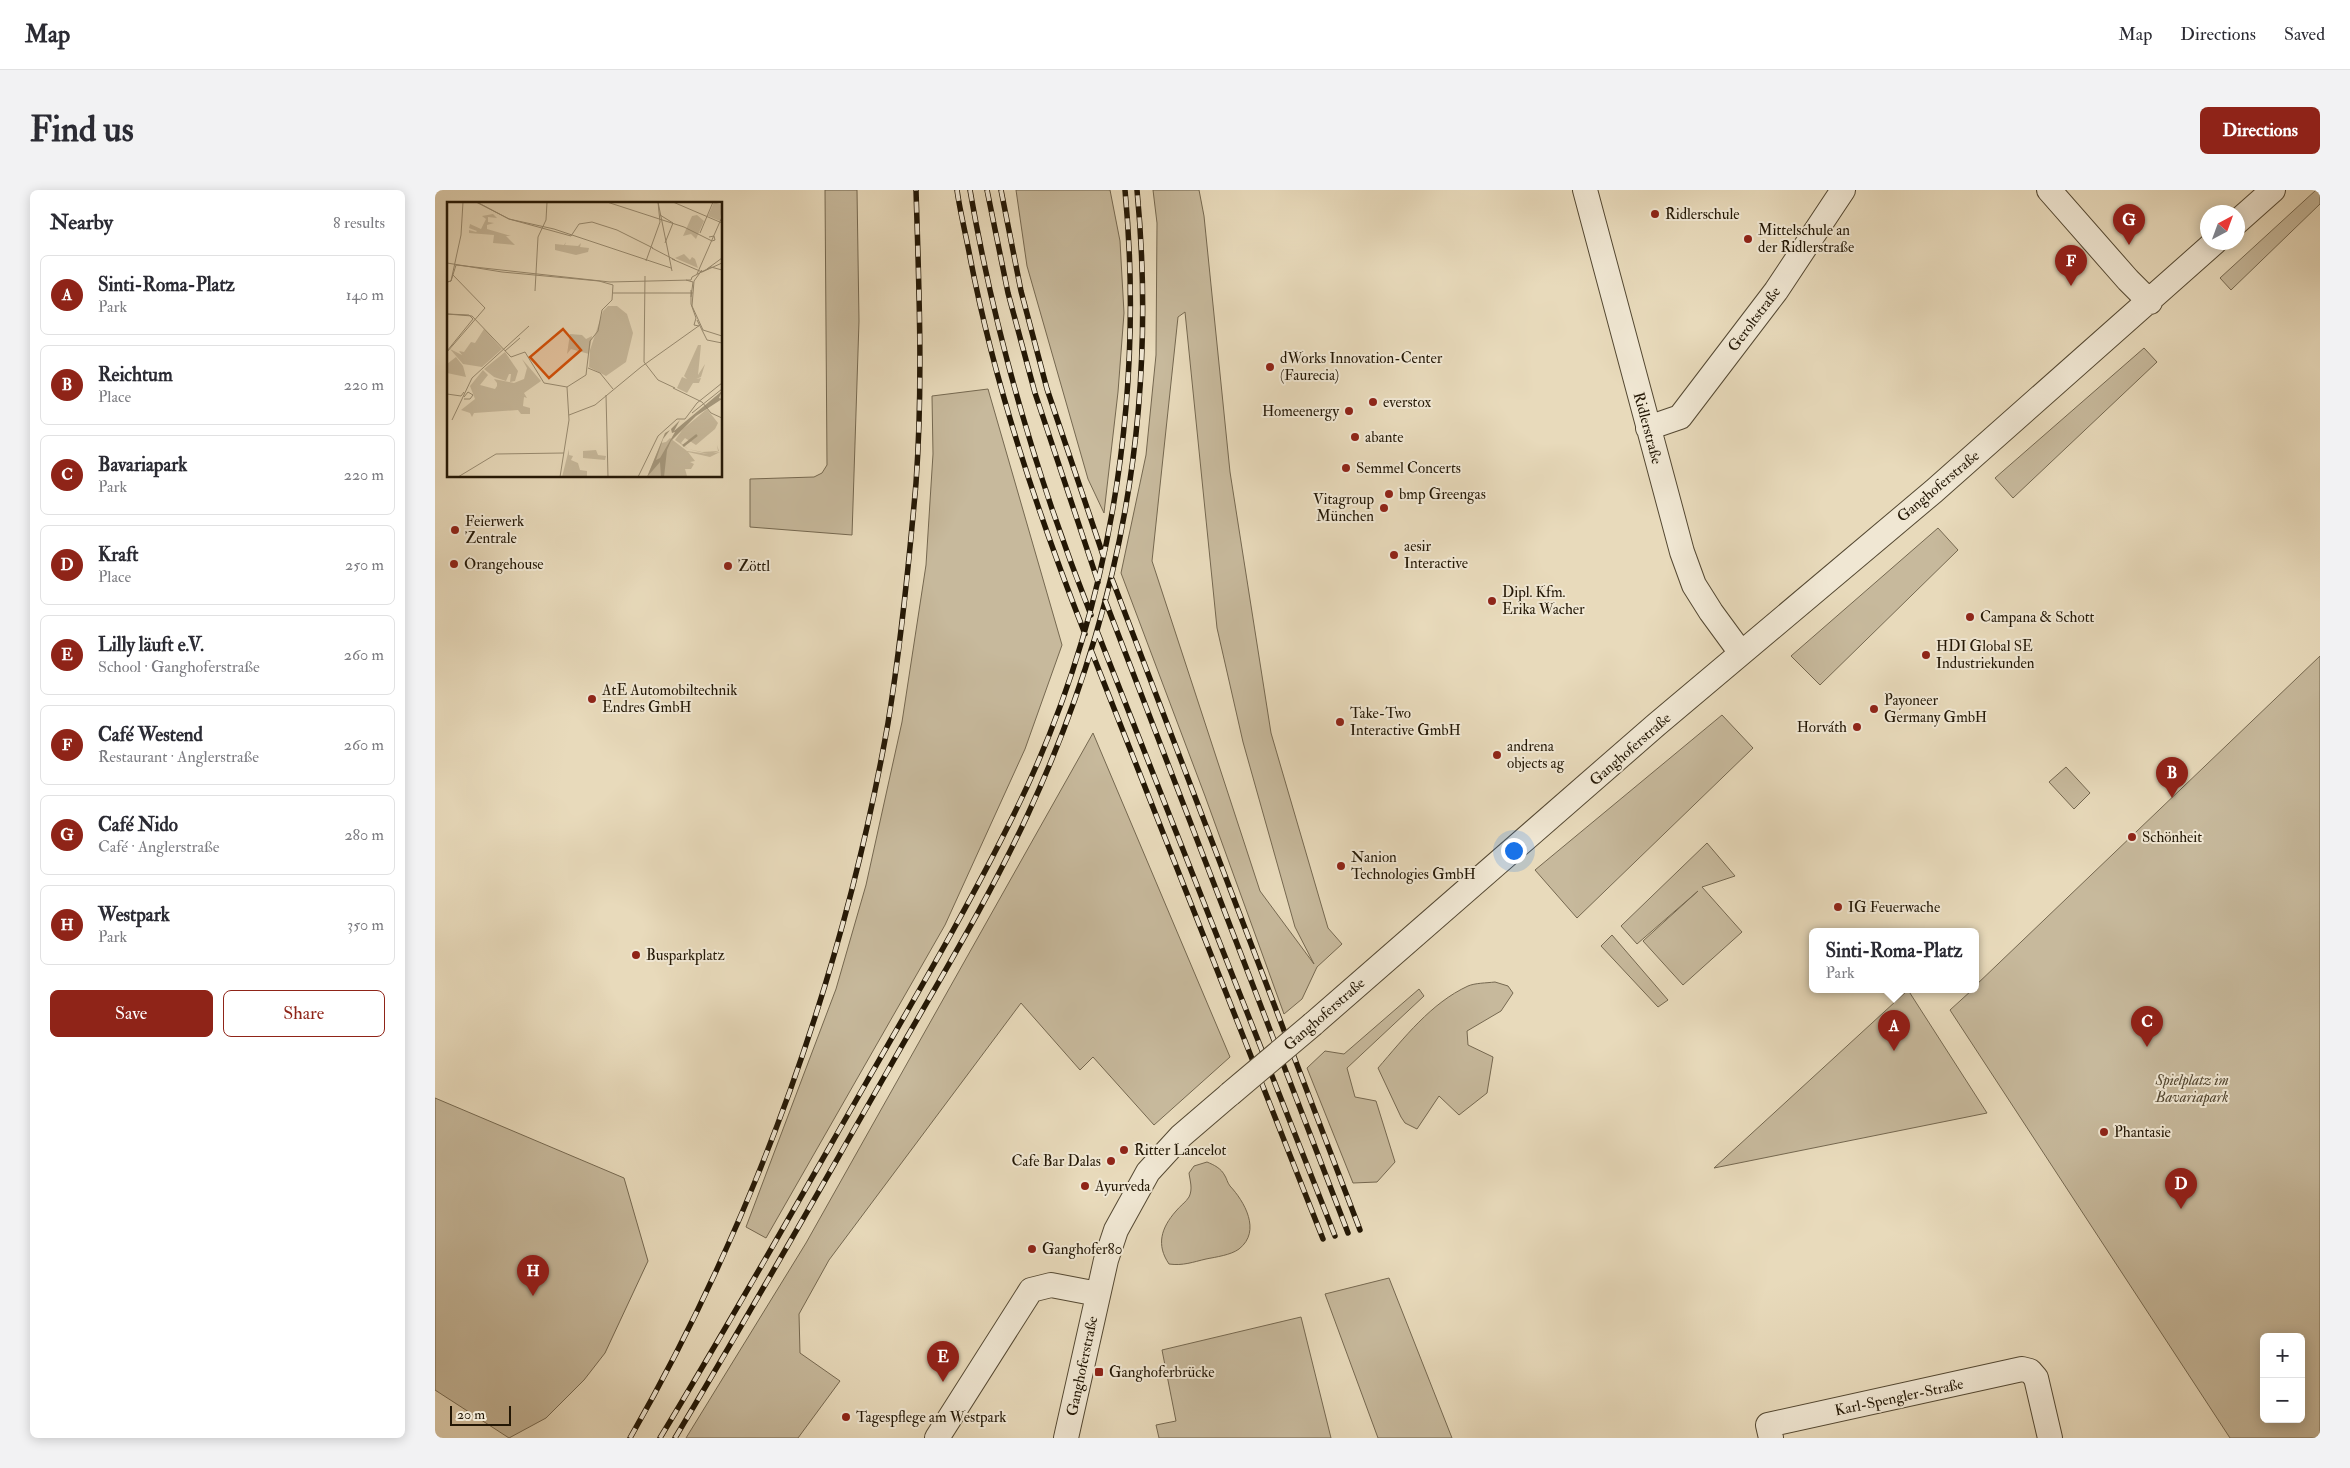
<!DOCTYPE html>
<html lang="en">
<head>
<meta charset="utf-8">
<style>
	:root { --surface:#fff; --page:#f2f2f3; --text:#2b2b33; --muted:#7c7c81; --line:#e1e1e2; --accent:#8f2418 }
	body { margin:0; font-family:"IM FELL Double Pica",serif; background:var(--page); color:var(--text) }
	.controls { position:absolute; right:15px; bottom:15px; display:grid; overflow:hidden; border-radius:8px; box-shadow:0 2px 12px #0003 }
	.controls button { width:45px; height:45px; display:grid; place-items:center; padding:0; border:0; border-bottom:1px solid var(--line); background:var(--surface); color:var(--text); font:25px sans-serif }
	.compass { position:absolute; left:1765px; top:15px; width:45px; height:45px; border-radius:50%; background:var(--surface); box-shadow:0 2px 12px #0003; rotate:41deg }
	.scale { position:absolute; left:15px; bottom:12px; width:61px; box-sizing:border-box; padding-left:5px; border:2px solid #231705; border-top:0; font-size:14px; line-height:18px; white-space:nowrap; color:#231705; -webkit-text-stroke:4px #f0e7d3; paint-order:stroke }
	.you { position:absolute; left:1078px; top:660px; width:18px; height:18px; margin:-12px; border:4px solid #fff; border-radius:50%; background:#1a73e8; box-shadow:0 0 0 8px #1a73e833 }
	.badge { display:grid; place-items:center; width:32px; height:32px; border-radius:50%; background:var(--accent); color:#fff; font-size:16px; font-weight:700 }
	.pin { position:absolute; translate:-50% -41px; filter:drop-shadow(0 1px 2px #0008) }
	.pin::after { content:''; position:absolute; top:26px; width:18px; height:15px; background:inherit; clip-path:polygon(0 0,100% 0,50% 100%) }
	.popup { position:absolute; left:1374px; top:738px; width:170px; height:65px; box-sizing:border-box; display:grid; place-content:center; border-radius:8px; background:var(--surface); filter:drop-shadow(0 1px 4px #0005); font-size:16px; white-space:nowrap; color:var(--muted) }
	.popup b { font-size:19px; color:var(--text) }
	.popup::after { content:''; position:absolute; left:50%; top:100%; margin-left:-10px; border:10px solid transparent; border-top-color:var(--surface) }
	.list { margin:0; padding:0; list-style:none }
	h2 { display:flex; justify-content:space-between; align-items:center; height:65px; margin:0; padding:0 20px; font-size:21px }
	h2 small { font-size:16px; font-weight:400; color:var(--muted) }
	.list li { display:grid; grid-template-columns:32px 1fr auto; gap:15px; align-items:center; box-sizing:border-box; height:80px; margin:0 10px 10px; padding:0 10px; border:1px solid var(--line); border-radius:8px }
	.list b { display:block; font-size:19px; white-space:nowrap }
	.list p { margin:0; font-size:16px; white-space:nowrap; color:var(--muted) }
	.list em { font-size:16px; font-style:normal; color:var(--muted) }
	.actions { display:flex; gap:10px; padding:15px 20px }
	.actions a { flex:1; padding:11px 0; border:1px solid var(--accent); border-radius:8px; text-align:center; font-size:18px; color:var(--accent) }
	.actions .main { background:var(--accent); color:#fff }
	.map { position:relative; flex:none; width:1885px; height:1248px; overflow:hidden; border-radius:8px }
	header { display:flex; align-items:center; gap:30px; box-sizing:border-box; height:70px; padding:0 25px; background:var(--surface); border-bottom:1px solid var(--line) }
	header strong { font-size:24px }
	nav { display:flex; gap:28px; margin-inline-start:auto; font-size:18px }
	.intro { display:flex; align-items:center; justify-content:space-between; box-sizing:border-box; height:120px; padding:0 30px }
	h1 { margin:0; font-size:35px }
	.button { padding:12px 22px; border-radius:8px; background:var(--accent); color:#fff; font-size:18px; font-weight:700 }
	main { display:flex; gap:30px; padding:0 30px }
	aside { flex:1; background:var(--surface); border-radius:8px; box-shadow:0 2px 12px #0003 }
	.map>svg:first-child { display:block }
	.green { fill:#c7b99c; stroke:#756850; fill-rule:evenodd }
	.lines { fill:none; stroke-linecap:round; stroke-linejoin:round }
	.minor-casing { stroke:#544832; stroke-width:26 }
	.minor { stroke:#f0e7d3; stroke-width:24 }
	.rail-casing { stroke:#231705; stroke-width:5.5 }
	.rail { stroke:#f0e7d3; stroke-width:4; stroke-dasharray:11; stroke-linecap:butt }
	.minor-bridge-casing { stroke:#544832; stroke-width:26; stroke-linecap:butt }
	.minor-bridge { stroke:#f0e7d3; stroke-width:24 }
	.poi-dot { fill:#8f2418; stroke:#f0e7d3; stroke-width:2 }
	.labels { text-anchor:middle; stroke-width:4; stroke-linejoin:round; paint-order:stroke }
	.poi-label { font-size:15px; fill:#231705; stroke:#f0e7d3; text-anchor:start }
	.street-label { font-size:15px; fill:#231705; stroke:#f0e7d3 }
	.park-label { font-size:15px; font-style:italic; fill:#544832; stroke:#f0e7d3 }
	.inset-river { fill:none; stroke:#a5987d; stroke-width:2.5 }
	.inset-road { fill:none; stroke:#998c72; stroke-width:1 }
	.view { fill:#d4520b; fill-opacity:0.15; stroke:#d4520b; stroke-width:2.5 }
	.inset-edge { fill:none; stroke:#231705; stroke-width:2.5 }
</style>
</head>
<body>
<header>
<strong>Map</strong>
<nav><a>Map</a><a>Directions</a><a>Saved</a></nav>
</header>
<div class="intro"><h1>Find us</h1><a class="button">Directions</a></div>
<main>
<aside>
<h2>Nearby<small>8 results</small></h2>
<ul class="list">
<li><span class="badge">A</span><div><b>Sinti-Roma-Platz</b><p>Park</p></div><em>140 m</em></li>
<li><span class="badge">B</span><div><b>Reichtum</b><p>Place</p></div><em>220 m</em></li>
<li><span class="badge">C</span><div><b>Bavariapark</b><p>Park</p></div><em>220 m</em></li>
<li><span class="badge">D</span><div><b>Kraft</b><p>Place</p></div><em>250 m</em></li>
<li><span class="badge">E</span><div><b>Lilly läuft e.V.</b><p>School · Ganghoferstraße</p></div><em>260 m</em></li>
<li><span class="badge">F</span><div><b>Café Westend</b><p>Restaurant · Anglerstraße</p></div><em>260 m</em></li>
<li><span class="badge">G</span><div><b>Café Nido</b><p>Café · Anglerstraße</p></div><em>280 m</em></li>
<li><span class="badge">H</span><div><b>Westpark</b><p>Park</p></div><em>350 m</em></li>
</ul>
<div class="actions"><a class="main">Save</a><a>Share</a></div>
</aside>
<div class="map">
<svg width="1885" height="1248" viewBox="0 0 1885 1248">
	<rect width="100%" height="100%" fill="#e8dabb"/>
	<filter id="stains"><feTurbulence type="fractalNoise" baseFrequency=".004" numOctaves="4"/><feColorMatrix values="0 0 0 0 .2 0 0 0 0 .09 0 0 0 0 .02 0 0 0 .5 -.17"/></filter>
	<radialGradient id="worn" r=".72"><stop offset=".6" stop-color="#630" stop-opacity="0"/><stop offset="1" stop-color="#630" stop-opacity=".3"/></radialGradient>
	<path class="green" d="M 390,0 L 422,0 L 424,131 L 417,345 L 315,337 L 315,289 L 379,287 L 387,283 L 392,275 Z
		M 581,0 L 675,0 L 685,51 L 689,123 L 683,202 L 669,323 L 653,289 L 592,76 Z
		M 718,0 L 764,0 L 769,26 L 795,282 L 836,543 L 893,738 L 907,754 L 882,777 L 867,809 L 849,824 L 770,606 L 686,383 L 711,265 L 721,165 L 722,33 ZM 750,122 L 782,438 L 808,552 L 860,737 L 879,774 L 825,701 L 717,371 L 743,127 Z
		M 1881,0 L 1885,0 L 1885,14 L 1796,100 L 1785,88 Z
		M 1709,158 L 1722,172 L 1578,308 L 1560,288 Z
		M 553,199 L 627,455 L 590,559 L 510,735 L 331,1048 L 311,1037 L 401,799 L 431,695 L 467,532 L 491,375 L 498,264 L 497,206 Z
		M 1503,338 L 1523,360 L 1385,495 L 1356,466 Z
		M 1885,466 L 1885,1248 L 1795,1248 L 1515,820 L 1537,800 L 1540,800 L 1540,796 ZM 1829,1147 L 1866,1147 L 1866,1229 L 1829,1229 Z
		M 1287,525 L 1318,558 L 1142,728 L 1100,680 Z
		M 658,543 L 795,867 L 719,935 L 658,867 L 645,880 L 586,813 L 394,1070 L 364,1124 L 365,1163 L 405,1191 L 363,1248 L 251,1248 L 371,1053 Z
		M 1631,577 L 1655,603 L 1639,619 L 1614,592 Z
		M 1272,653 L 1300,686 L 1267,697 L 1307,742 L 1248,795 L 1208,751 L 1263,701 L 1202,754 L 1186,736 Z
		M 1177,745 L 1233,810 L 1223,817 L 1166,756 Z
		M 1060,792 L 1073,796 L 1078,803 L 1066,821 L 1032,841 L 1033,855 L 1058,867 L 1052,903 L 1024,925 L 1004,906 L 982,939 L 970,933 L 966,927 L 943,878 C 969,848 996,813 1033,796 C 1040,793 1051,793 1060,792 Z
		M 984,799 L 989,806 L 912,878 L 920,907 L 941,911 L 960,972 L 942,992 L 918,993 L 872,878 L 890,861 L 909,864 Z
		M 1473,800 L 1552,923 L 1279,978 Z
		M 0,908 L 189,988 L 213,1071 L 170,1163 L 149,1190 L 111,1228 L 74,1248 L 0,1200 Z
		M 772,972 C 779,975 786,978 790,986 C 792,989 792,992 795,996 C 809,1011 827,1041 804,1059 C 796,1065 781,1067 771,1069 C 758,1072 748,1076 734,1074 C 721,1055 726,1038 741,1021 C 745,1016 751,1012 754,1007 C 758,999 755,991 754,983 L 759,976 Z
		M 954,1088 L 1017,1248 L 943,1248 L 890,1104 Z
		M 866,1127 L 896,1248 L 724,1248 L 721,1235 L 741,1231 L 727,1160 Z"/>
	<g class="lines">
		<defs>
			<path id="minor" d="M 1150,0 L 1247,362 L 1259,395 L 1276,422 L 1306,463
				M 1614,0 L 1693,90 L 1715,112
				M 1802,32 L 1838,0
				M 1213,238 L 1245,227 L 1341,101 L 1408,0
				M 878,834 L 1221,535 L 1499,301 L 1780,52
				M 502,1248 L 596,1100 L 616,1095 L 663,1104
				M 631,1248 L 671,1070 L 681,1040 L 713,982 L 746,946 L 795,904
				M 1336,1248 L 1333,1235 L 1587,1179 L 1595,1181 L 1601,1188 L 1615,1248"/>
		</defs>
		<use href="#minor" class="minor-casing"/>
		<use href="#minor" class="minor"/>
		<defs>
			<path id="rail" d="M 522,0 C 525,22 531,45 535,67 C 560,196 602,321 650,444
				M 535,0 C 560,145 602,288 656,425
				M 552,0 L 573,103 L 600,203 L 663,392
				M 566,0 L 586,101 L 612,199 L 668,365
				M 677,389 L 925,1040
				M 670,410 L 913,1043
				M 662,441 L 900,1046
				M 656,460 L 888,1049
				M 195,1248 C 321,1028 409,782 453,533 C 466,454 474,373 481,293 C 488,196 484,97 481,0
				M 225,1248 C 296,1131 363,1012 431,893 C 482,804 534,716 579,624 C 674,432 710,213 690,0
				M 240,1248 C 313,1127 382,1004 452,882 C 500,797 552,713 593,624 C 686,423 723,221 702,0"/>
		</defs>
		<use href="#rail" class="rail-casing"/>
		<use href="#rail" class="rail"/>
		<defs>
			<path id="minor-bridge" d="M 795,904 L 878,834"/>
		</defs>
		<use href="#minor-bridge" class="minor-bridge-casing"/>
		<use href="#minor-bridge" class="minor-bridge"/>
	</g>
	<g class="poi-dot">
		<circle cx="1220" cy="24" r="5"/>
		<circle cx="1313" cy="49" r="5"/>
		<circle cx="835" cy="177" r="5"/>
		<circle cx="938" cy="212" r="5"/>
		<circle cx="914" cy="221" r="5"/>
		<circle cx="920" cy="247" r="5"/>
		<circle cx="911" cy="278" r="5"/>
		<circle cx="954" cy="304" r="5"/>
		<circle cx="949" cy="318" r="5"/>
		<circle cx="20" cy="340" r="5"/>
		<circle cx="959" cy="365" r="5"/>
		<circle cx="19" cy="374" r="5"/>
		<circle cx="293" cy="376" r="5"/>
		<circle cx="1057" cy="411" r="5"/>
		<circle cx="1535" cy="427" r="5"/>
		<circle cx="1491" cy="465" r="5"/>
		<circle cx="157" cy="509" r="5"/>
		<circle cx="1439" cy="519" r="5"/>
		<circle cx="905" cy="532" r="5"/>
		<circle cx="1422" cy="537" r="5"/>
		<circle cx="1062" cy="565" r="5"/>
		<circle cx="1697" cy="647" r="5"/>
		<circle cx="906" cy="676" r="5"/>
		<circle cx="1403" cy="717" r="5"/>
		<circle cx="201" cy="765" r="5"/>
		<circle cx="1669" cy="942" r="5"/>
		<circle cx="689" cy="960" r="5"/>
		<circle cx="676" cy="971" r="5"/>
		<circle cx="650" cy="996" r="5"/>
		<circle cx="597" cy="1059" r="5"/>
		<rect x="659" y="1177" width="10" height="10" rx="2.5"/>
		<circle cx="411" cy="1227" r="5"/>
	</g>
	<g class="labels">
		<g class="poi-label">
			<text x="1230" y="29">Ridlerschule</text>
			<text x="1323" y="45">Mittelschule an<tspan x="1323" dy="17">der Ridlerstraße</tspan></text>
			<text x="845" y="173">dWorks Innovation-Center<tspan x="845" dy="17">(Faurecia)</tspan></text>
			<text x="948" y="217">everstox</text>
			<text x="904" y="226" text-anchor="end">Homeenergy</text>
			<text x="930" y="252">abante</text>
			<text x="921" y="283">Semmel Concerts</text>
			<text x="964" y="309">bmp Greengas</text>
			<text x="939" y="314" text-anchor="end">Vitagroup<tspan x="939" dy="17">München</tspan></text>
			<text x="30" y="336">Feierwerk<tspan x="30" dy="17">Zentrale</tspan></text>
			<text x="969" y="361">aesir<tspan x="969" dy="17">Interactive</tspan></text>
			<text x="29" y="379">Orangehouse</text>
			<text x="303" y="381">Zöttl</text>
			<text x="1067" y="407">Dipl. Kfm.<tspan x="1067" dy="17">Erika Wacher</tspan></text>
			<text x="1545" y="432">Campana &amp; Schott</text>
			<text x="1501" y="461">HDI Global SE<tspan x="1501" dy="17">Industriekunden</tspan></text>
			<text x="167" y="505">AtE Automobiltechnik<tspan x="167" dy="17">Endres GmbH</tspan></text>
			<text x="1449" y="515">Payoneer<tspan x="1449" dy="17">Germany GmbH</tspan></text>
			<text x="915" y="528">Take-Two<tspan x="915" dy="17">Interactive GmbH</tspan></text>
			<text x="1412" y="542" text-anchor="end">Horváth</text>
			<text x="1072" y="561">andrena<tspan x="1072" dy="17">objects ag</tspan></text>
			<text x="1707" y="652">Schönheit</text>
			<text x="916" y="672">Nanion<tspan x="916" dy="17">Technologies GmbH</tspan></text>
			<text x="1413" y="722">IG Feuerwache</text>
			<text x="211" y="770">Busparkplatz</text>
			<text x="1679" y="947">Phantasie</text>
			<text x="699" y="965">Ritter Lancelot</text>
			<text x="666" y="976" text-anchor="end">Cafe Bar Dalas</text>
			<text x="660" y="1001">Ayurveda</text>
			<text x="607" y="1064">Ganghofer80</text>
			<text x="674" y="1187">Ganghoferbrücke</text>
			<text x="421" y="1232">Tagespflege am Westpark</text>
		</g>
		<g class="street-label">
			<text transform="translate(1319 129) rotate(-53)" y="5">Geroltstraße</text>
			<text transform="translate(1213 238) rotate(75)" y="5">Ridlerstraße</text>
			<text transform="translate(1503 296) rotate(-40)" y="5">Ganghoferstraße</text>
			<text transform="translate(1195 559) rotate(-41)" y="5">Ganghoferstraße</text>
			<text transform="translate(889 824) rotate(-41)" y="5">Ganghoferstraße</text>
			<text transform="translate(647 1176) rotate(-78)" y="5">Ganghoferstraße</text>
			<text transform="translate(1464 1207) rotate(-12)" y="5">Karl-Spengler-Straße</text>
		</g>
		<g class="park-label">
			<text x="1757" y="895">Spielplatz im<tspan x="1757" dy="17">Bavariapark</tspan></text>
		</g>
	</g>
	<g transform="translate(12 12)">
		<rect width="275" height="275" fill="#e8dabb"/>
		<path d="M 267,0 L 275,3 L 273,19 L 261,14 ZM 46,12 L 50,16 L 41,15 L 41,20 L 47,21 L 40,23 L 40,27 L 64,34 L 59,34 L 68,43 L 46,41 L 47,33 L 22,31 L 22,28 L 29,30 L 30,29 L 22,26 L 23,22 L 34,27 L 39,17 L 35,14 ZM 250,13 L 257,19 L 249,37 L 244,32 L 236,34 L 245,14 ZM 119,40 L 118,43 L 131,44 L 134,41 L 133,45 L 142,46 L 141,50 L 129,53 L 108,48 L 108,42 L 117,43 ZM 237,52 L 243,58 L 245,55 L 248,57 L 251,66 L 228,56 ZM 161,104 L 170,104 L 180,112 L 186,131 L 179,160 L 159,174 L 142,165 L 143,148 L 156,109 ZM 37,127 L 55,147 L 35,165 L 16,162 L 3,147 L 15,153 L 12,149 L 17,150 L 24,140 L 28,141 ZM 123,132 L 135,133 L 139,137 L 145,134 L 142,152 L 124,147 L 120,152 ZM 251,143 L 254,143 L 251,173 L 258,162 L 254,175 L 249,177 L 254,176 L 252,181 L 246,181 L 240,191 L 230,186 L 235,175 L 240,177 L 237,174 ZM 58,150 L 71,169 L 68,179 L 63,180 L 64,172 L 62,172 L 59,179 L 47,175 L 37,167 ZM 9,155 L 16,164 L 19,175 L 0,171 L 0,162 ZM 75,157 L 94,179 L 77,191 L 80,196 L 77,195 L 76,204 L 83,206 L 83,212 L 74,212 L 71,208 L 27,211 L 25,215 L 23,211 L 14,208 L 28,197 L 23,184 L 36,168 L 41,173 L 33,183 L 48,187 L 50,184 L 50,187 L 50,181 L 47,177 L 67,181 L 77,177 L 80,166 ZM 260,207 L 271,221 L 268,227 L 249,243 L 238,236 L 234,241 L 241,247 L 255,250 L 271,249 L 270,243 L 267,244 L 270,243 L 272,249 L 266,251 L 273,250 L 263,255 L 241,250 L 248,259 L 243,260 L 247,262 L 244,267 L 238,267 L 240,274 L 246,275 L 200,275 L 214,241 L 219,240 L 223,236 L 240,249 L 261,252 L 241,247 L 228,238 L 236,227 ZM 122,247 L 122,253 L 126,254 L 124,258 L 131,261 L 133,268 L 140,269 L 140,275 L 115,275 ZM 149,248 L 151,253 L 159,254 L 158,258 L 136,256 L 136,249 Z" fill="#c7b99c"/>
		<path d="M 275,189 L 272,196 L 275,197 L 249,214 L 224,239 L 220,248 L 217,275 L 214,275 L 213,260 L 200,275 L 218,231 L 223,228 L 216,237 L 209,258 L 213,256 L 228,230 L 225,231 L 224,227 L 233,218 L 227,229 Z" fill="#a5987d"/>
		<path class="inset-river" d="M 236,244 L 250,233"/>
		<path class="inset-road" d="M 29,0 L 62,17 L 124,34 L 132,22 L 145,20 L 170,28 L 206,46M 30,0 L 62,17 L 107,27 L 224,66M 160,0 L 237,25M 211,0 L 225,69M 226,0 L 275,21M 213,13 L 226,21 L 218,41M 237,25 L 265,39 L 268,38 L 267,34 L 262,35M 253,31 L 266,0M 205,46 L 228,58M 225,57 L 255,70 L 275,61M 199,59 L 213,20 L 211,0M 260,67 L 275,56M 255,68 L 247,79 L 245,104 L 256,128 L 275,134M 5,72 L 38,106M 250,72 L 275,15M 198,74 L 197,160 L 211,178 L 228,186M 239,78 L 246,80 L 244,95M 0,80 L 4,79 L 14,33 L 16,0M 0,80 L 4,79 L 9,63 L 163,80 L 244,78 L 245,75 L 264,65 L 275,68M 244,88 L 244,102 L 249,116 L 247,123 L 252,124M 88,89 L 91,35 L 99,18 L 100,0M 166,91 L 246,91M 0,112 L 25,114 L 64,155 L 78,150 L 97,181 L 120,185 L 139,173 L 143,139 L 151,129 L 155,108 L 165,98 L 166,83 L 152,79 L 55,70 L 0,61M 0,112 L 22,113 L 26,117 L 0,149M 250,118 L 260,138 L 275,141M 58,149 L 73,136M 0,150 L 38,106M 141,166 L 153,171 L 166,187M 226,186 L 255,200 L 264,211 L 275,216M 0,192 L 14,194 L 17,190M 159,193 L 161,275M 17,197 L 23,197 L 26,193 L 21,190 L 17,195M 245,211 L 275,187M 122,213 L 148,203 L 194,165 L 253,123M 5,218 L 25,176 L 82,124M 11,275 L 49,252 L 117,251M 113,275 L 122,218 L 120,185M 191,275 L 211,234 L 230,217 L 238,217 L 250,201 L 275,181"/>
		<path class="view" d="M 116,127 L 134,148 L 102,176 L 83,155 Z"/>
		<rect width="275" height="275" class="inset-edge"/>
	</g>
	<rect width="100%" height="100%" filter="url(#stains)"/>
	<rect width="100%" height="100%" fill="url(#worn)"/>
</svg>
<div class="controls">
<button>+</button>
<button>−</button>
</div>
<svg class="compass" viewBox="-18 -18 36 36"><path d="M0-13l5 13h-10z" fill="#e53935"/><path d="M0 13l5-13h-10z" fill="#7c7c81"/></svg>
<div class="scale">20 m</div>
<div class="you"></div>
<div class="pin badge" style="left:1459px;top:861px">A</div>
<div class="popup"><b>Sinti-Roma-Platz</b>Park</div>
<div class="pin badge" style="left:1737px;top:608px">B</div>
<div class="pin badge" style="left:1712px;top:857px">C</div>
<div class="pin badge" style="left:1746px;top:1019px">D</div>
<div class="pin badge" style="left:508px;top:1192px">E</div>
<div class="pin badge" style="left:1636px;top:96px">F</div>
<div class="pin badge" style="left:1694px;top:55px">G</div>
<div class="pin badge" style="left:98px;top:1106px">H</div>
</div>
</main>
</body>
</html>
